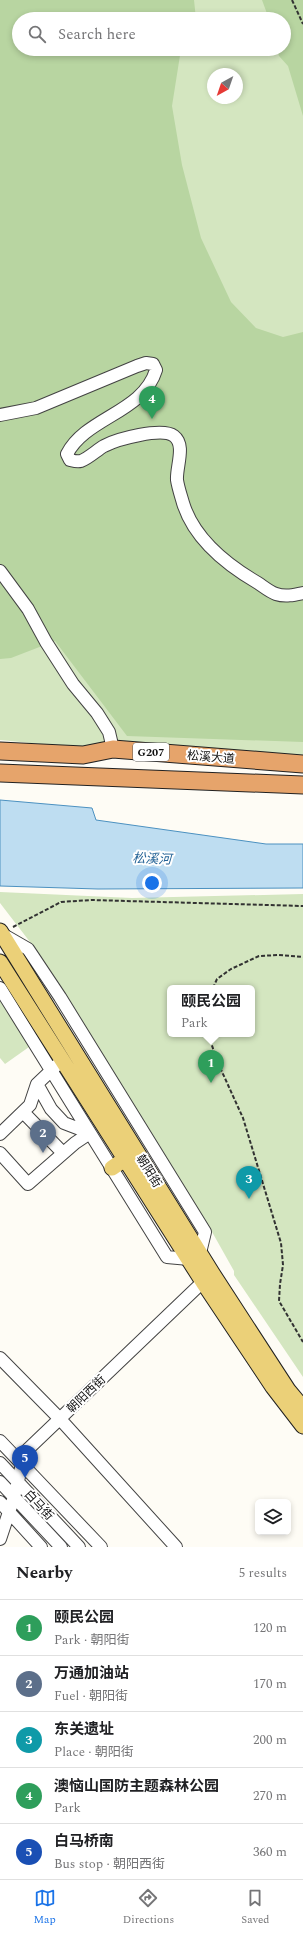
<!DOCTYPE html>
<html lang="en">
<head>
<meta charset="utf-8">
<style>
	:root { --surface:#fff; --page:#f6f6f6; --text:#202124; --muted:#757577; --line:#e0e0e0; --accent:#1a73e8 }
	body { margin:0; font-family:Spectral,"Noto Sans SC",serif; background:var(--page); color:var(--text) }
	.controls { position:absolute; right:12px; bottom:12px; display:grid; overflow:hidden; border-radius:6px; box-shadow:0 2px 6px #0003 }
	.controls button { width:36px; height:36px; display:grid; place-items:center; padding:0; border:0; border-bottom:1px solid var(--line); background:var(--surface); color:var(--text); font:20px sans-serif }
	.compass { position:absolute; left:207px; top:68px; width:36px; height:36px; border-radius:50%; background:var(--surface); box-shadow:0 2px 6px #0003; rotate:220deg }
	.you { position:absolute; left:152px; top:883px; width:14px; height:14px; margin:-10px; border:3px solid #fff; border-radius:50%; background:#1a73e8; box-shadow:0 0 0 6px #1a73e833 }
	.badge { display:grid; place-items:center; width:26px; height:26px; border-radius:50%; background:var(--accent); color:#fff; font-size:13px; font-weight:700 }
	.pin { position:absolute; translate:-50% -33px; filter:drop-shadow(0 1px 2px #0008) }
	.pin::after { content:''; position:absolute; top:21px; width:14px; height:12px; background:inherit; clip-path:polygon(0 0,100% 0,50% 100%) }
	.popup { position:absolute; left:167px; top:985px; width:88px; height:52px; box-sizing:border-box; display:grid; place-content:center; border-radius:6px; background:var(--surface); filter:drop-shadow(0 1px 3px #0005); font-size:13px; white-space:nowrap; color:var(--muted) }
	.popup b { font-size:15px; color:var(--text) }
	.popup::after { content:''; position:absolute; left:50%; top:100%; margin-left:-8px; border:8px solid transparent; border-top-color:var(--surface) }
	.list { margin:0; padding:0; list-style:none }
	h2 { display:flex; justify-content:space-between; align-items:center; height:52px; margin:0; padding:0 16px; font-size:17px }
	h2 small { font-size:13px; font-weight:400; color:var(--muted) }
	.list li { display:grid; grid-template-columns:26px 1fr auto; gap:12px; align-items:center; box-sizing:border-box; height:56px; padding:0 16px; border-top:1px solid var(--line) }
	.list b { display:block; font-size:15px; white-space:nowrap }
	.list p { margin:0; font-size:13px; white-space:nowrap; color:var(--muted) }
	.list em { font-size:13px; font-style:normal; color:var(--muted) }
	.icon { flex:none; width:22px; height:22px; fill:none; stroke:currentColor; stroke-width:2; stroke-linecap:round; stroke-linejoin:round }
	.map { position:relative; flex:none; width:303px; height:1547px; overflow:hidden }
	.search { position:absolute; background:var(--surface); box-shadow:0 2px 6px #0003; left:12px; right:12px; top:12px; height:44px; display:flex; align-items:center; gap:10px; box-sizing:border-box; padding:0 14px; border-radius:22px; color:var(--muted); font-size:15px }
	.sheet { height:332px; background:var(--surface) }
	nav { display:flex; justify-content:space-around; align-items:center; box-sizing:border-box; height:56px; border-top:1px solid var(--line); background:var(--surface); font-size:11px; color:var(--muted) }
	nav a { display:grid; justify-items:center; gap:2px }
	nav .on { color:var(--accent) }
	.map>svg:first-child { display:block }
	.green { fill:#d4e6c0; fill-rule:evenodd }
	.forest { fill:#b8d5a1 }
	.water { fill:#beddf1; stroke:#4c91c0 }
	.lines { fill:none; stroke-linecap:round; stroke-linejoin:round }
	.minor-casing { stroke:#434343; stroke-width:14 }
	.major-casing { stroke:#212121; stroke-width:17 }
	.highway-casing { stroke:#212121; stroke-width:19 }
	.path { stroke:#323232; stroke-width:2; stroke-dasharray:4 2; stroke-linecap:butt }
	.minor { stroke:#fff; stroke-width:12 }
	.major { stroke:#ebd078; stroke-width:15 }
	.highway { stroke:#e6a46b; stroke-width:17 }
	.labels { text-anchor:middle; stroke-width:4; stroke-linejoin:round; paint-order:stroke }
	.shield { fill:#fff; stroke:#585858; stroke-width:1 }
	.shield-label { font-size:11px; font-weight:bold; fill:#101010 }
	.street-label { font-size:12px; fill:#101010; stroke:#fff }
	.water-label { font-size:13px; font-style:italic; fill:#256497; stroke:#fff }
</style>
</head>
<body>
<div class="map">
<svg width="303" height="1547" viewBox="0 0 303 1547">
	<rect width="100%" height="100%" fill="#fefcf5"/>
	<path class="green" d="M 0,0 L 303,0 L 303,762 L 152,755 L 0,740 ZM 19,19 L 284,19 L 284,49 L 19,49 ZM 213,74 L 237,74 L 237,98 L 213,98 Z
		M 0,892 L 132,898 L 303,894 L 303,1377 L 234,1275 L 234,1271 L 207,1223 L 30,942 L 0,903 ZM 170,988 L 252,988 L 252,1034 L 170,1034 Z
		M 0,996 L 29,1047 L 5,1064 L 0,1058 Z"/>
	<path class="forest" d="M 0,0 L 194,0 L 196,19 L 19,19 L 19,49 L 181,49 L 172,106 L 182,165 L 201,238 L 231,302 L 256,328 L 283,337 L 303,332 L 303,742 L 127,736 L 55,641 L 11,658 L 0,659 Z
		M 262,0 L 303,0 L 303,116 L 288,66 L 279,56 L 277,49 L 284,49 L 284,19 L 269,19 Z"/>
	<path class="water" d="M 0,800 L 92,808 L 96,820 L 266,844 L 303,844 L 303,888 L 98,889 L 0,886 Z"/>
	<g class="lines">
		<defs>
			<path id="minor" d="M 0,415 L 36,408 L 137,366 L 146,363 L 153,364 L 156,370 C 143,413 86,417 67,454 L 70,460 C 74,461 77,462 81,461 C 89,458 97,450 104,446 C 117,439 162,427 174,436 C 186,445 176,467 177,480 C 178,487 181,496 183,503 C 194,539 227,565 258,583 C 264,587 270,592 276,594 C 285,597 294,595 303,593
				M 0,571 L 28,609 L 46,642 L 73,684 L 97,713 L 109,732 L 113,749
				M 2,934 L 28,949 L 60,997 L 205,1232 L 200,1253
				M 0,988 L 167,1257 L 189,1259
				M 37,1084 L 51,1109 L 64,1123 L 90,1133
				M 23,1112 L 63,1153
				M 0,1134 L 30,1105 L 37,1084 L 57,1065
				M 0,1153 L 28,1184 L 75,1143 L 90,1133
				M 0,1358 L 60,1419 L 176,1547
				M 0,1441 L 101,1547
				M 0,1463 L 79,1547
				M 0,1482 L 61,1547
				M 0,1502 L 41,1547
				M 0,1539 L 14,1497 L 25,1452 L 209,1276"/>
			<path id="major" d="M 0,931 L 212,1273 L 288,1390 L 303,1408
				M 0,962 L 203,1282 L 273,1387 L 303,1426
				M 112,1168 L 125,1159"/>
			<path id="highway" d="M 0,751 L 83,755 L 113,749 L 303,764
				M 0,773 L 303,785"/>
		</defs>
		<use href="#minor" class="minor-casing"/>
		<use href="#major" class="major-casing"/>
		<use href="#highway" class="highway-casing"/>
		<path class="path" d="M 292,0 L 303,24
			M 13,927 L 61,902 L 91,900 L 303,906
			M 213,988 L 217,979 L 231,969 L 259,956 L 279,955 L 303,957
			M 208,1034 L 218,1063 L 243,1118 L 281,1243 L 283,1265 L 280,1284 L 279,1301 L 303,1342"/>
		<use href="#minor" class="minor"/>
		<use href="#major" class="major"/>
		<use href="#highway" class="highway"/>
	</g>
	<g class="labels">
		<rect class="shield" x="133" y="743" width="36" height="18" rx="3"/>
		<g class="shield-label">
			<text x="151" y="756">G207</text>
		</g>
		<g class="street-label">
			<text transform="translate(211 757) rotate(5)" y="4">松溪大道</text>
			<text transform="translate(149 1171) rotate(58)" y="4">朝阳街</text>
			<text transform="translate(86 1394) rotate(-44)" y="4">朝阳西街</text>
			<text transform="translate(39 1505) rotate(47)" y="4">白马街</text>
		</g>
		<g class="water-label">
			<text transform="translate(152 858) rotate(2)" y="5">松溪河</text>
		</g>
	</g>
</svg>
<div class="controls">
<button><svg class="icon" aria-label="layers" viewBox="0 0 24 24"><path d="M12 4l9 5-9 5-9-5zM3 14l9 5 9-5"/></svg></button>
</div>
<svg class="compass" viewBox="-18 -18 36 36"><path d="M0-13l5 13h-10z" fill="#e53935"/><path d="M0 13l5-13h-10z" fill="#757577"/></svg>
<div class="you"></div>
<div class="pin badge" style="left:211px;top:1083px;background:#2e9e5b">1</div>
<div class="popup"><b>颐民公园</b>Park</div>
<div class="pin badge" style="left:43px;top:1153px;background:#5c6f8a">2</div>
<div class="pin badge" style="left:249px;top:1199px;background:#0f9aa8">3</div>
<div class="pin badge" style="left:152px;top:419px;background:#2e9e5b">4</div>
<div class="pin badge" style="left:25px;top:1478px;background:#1a4fb4">5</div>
<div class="search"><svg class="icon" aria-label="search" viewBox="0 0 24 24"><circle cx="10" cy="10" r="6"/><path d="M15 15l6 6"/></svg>Search here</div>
</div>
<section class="sheet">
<h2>Nearby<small>5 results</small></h2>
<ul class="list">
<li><span class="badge" style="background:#2e9e5b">1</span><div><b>颐民公园</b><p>Park · 朝阳街</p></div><em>120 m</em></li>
<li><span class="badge" style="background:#5c6f8a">2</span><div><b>万通加油站</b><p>Fuel · 朝阳街</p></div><em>170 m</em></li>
<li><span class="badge" style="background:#0f9aa8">3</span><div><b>东关遗址</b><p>Place · 朝阳街</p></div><em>200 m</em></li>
<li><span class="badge" style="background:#2e9e5b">4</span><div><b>澳恼山国防主题森林公园</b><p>Park</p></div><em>270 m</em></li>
<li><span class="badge" style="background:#1a4fb4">5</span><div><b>白马桥南</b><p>Bus stop · 朝阳西街</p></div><em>360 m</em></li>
</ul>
</section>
<nav>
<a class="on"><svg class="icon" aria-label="map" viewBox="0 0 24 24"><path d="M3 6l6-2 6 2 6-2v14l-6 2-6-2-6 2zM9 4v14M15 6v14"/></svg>Map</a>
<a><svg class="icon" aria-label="directions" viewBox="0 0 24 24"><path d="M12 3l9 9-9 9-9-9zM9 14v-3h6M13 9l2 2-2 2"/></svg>Directions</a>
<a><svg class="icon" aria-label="saved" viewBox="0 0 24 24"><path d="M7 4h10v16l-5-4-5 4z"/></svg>Saved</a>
</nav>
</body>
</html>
